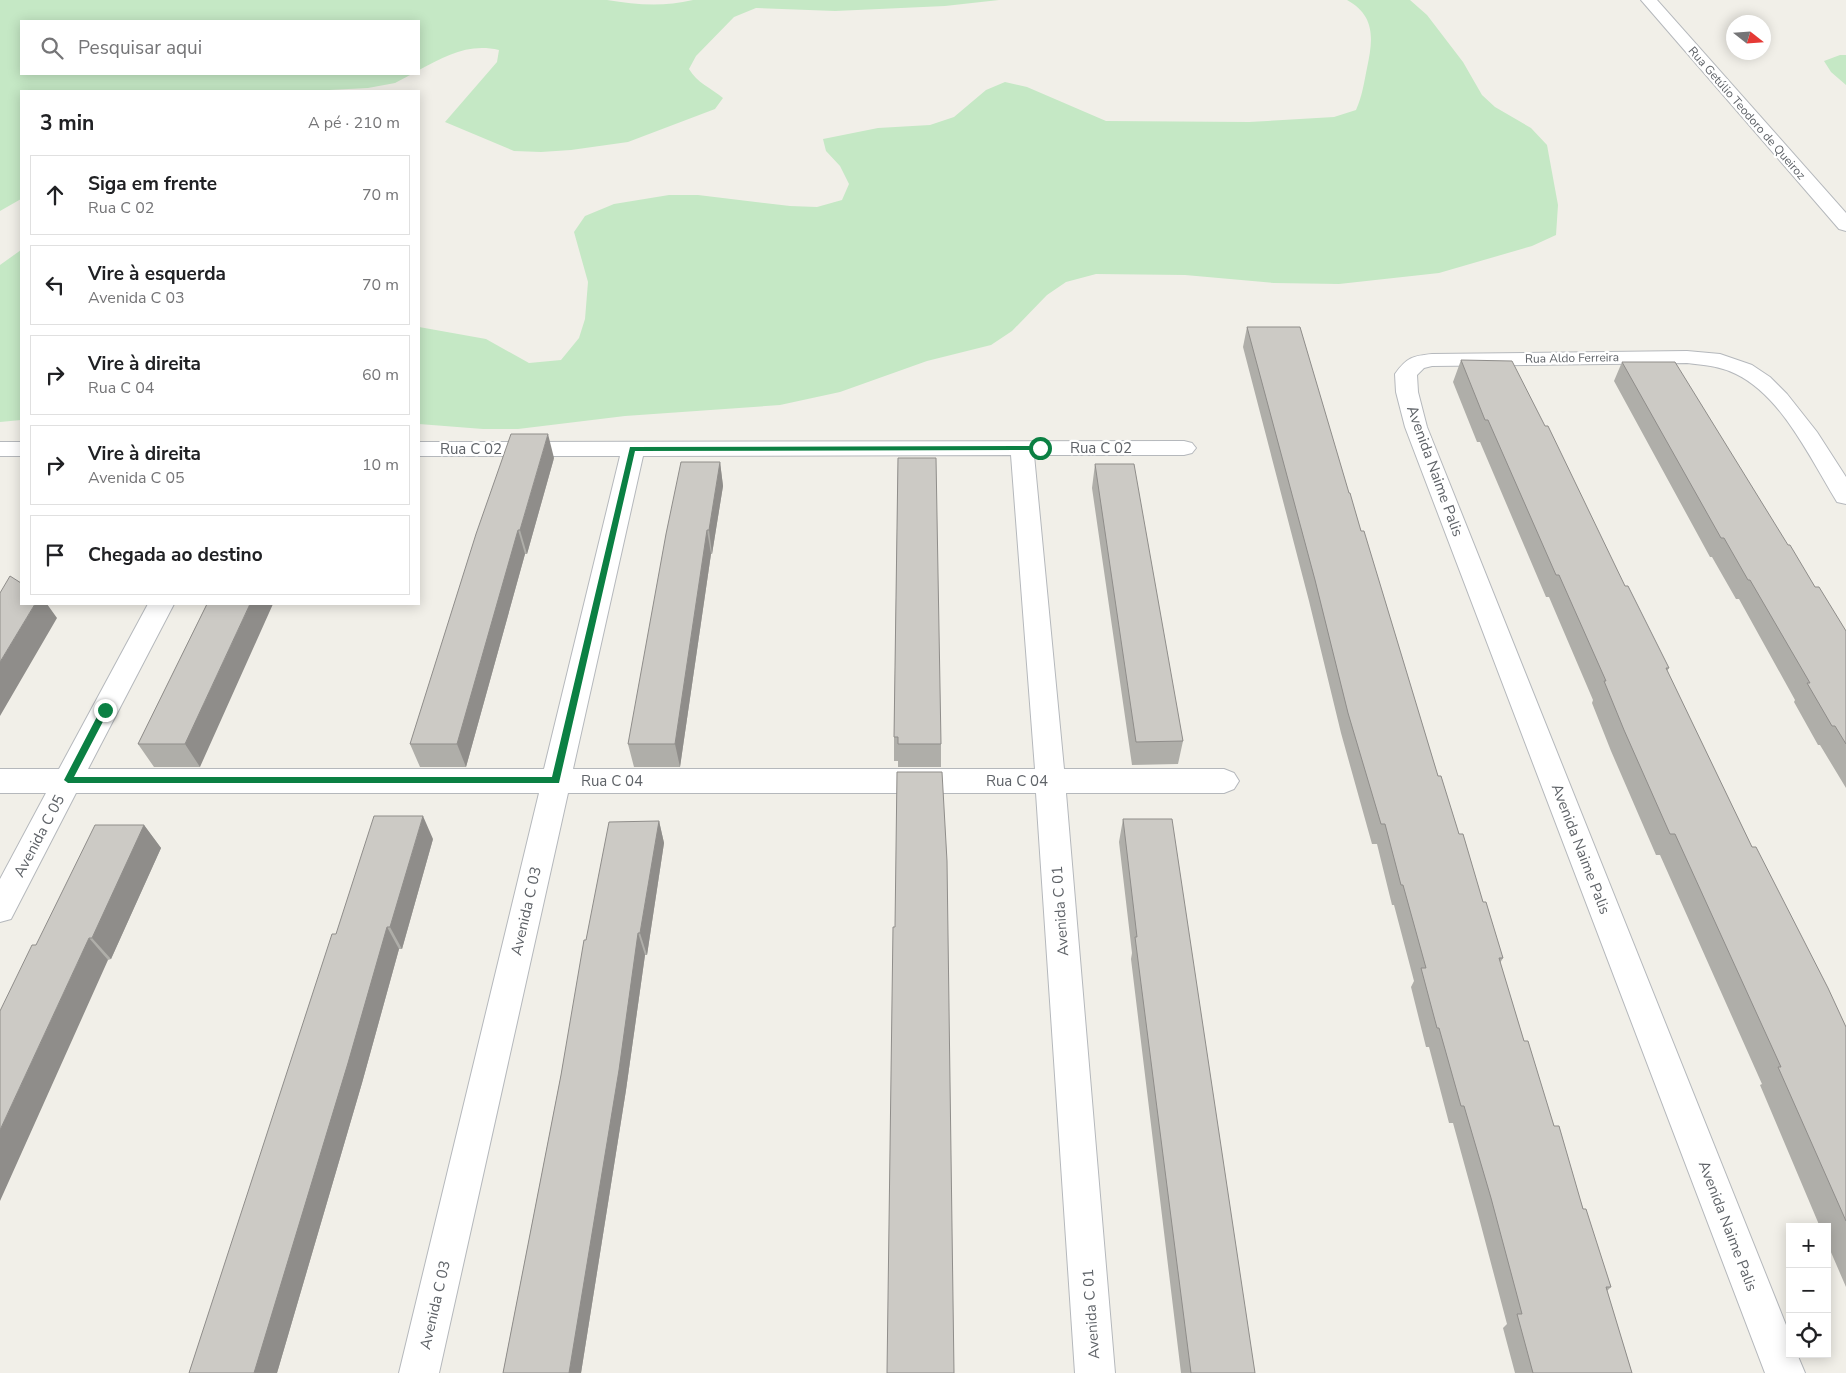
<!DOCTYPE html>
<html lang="pt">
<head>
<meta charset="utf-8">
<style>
	:root { --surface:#fff; --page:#f2f2f2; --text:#202124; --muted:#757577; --line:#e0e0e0 }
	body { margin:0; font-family:"Nunito Sans",sans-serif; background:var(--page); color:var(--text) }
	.controls { position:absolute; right:15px; bottom:15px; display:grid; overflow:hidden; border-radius:0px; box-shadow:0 2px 12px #0003 }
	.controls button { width:45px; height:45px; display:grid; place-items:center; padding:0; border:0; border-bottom:1px solid var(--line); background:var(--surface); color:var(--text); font:25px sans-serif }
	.compass { position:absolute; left:1726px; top:15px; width:45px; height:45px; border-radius:50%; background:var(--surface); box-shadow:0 2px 12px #0003; rotate:107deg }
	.stop { position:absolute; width:15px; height:15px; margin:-11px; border:4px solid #0b8043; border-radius:50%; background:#fff }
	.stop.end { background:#0b8043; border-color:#fff; box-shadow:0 1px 5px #0008 }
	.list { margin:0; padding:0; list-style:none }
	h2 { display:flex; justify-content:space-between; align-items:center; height:65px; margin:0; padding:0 20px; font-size:21px }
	h2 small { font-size:16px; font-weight:400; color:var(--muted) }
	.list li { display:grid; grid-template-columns:32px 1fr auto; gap:15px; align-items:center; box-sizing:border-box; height:80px; margin:0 10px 10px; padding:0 10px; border:1px solid var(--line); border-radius:0px }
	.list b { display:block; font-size:19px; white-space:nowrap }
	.list p { margin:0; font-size:16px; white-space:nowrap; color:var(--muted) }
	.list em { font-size:16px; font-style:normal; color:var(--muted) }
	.icon { flex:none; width:28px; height:28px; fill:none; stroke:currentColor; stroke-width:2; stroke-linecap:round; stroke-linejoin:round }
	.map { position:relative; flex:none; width:1846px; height:1373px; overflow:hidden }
	.search { position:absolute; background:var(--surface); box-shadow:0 2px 12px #0003; left:20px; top:20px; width:400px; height:55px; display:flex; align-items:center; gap:12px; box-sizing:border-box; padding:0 18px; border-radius:0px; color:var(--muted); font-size:19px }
	.panel { position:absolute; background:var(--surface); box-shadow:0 2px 12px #0003; left:20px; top:90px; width:400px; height:515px; border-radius:0px }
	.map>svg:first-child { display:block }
	.green { fill:#c5e8c5 }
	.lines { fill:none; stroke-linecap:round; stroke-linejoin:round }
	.street-casing { stroke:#b5b8bc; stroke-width:2 }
	.street { fill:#fff; fill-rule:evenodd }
	.wall { fill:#afaea9 }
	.shaded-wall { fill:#8f8d8a }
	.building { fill:#cccac5; stroke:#8f8d8a }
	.route { fill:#0b8043 }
	.labels { text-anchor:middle; stroke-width:4.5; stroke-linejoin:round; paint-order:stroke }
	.far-street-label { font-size:12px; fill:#5f6368; stroke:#fff }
	.street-label { font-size:15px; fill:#5f6368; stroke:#fff }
</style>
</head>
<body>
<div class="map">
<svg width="1846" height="1373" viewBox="0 0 1846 1373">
	<rect width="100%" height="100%" fill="#f1efe8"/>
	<path class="green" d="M 0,0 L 607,0 C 637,5 663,7 693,0 L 999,0 L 945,6 L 835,11 L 756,8 L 734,17 L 696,56 L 689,69 C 697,83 711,88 723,98 L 715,109 L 628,142 L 571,150 L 541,152 L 514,151 L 445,122 L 497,62 L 499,50 C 468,43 446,56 419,70 L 419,21 L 21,21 L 21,74 L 412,74 L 395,83 L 368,88 L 310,91 L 21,91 L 21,199 L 0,211 Z
		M 1347,0 L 1410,0 L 1427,15 L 1463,62 L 1482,95 L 1495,107 L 1531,128 L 1547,145 L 1558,205 L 1556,235 L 1532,246 L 1439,273 L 1339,284 L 1274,283 L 1185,275 L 1096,274 L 1066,282 L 1047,295 L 1012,331 L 991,345 L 927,361 L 840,392 L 780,405 L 625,416 L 518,429 L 483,429 L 419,424 L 419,327 L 486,339 L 529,363 L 561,360 L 579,338 L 585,319 L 588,282 L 574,232 L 585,216 L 614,204 L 669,195 L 698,195 L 790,206 L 817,207 L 842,200 L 849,184 L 840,166 L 826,151 L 823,139 L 878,128 L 930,125 L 954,117 L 986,90 L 1005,82 L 1027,87 L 1106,121 L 1249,122 L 1334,117 L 1356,110 C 1362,97 1364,83 1367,68 C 1373,40 1376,16 1347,0 Z
		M 1840,55 L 1846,55 L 1846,85 L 1831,72 L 1824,61 Z
		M 21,250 L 21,420 L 0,422 L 0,265 Z"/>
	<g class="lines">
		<defs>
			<path id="street" d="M 1641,0 L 1657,0 L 1846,213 L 1846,231 L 1839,229 Z
				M 1687,351 L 1720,354 L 1752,365 L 1770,377 L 1787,394 L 1817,432 L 1846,477 L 1846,504 L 1837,502 C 1811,460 1782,396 1736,374 C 1720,366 1704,365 1687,363 L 1432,366 L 1424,368 L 1417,375 L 1418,392 L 1427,427 L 1790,1335 L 1790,1354 L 1797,1354 L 1805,1373 L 1765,1373 L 1405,427 L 1396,392 L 1395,374 C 1407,357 1413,356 1432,354 Z
				M 1184,441 L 1192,443 L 1196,448 L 1192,453 L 1184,455 L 1034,455 L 1064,769 L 1224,769 L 1234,773 L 1239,781 L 1234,789 L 1224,793 L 1066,793 L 1115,1373 L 1075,1373 L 1036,793 L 568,793 L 439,1373 L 399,1373 L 539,793 L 76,793 L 11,919 L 0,922 L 0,879 L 46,793 L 0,793 L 0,769 L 59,769 L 148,604 L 174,604 L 88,769 L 544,769 L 620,456 L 419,456 L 419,442 ZM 1011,455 L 1035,769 L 573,769 L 643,456 Z
				M 0,442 L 21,442 L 21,456 L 0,456 Z"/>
		</defs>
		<use href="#street" class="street-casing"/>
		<use href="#street" class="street"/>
	</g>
	<path class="wall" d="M 1247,327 L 1349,493 L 1361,531 L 1438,776 L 1503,958 L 1500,963 L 1524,1041 L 1611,1287 L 1607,1291 L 1632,1373 L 1515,1373 L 1503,1328 L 1507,1324 L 1478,1214 L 1453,1123 L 1449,1123 L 1429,1047 L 1426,1047 L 1411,987 L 1414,981 L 1394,905 L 1392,905 L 1377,844 L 1372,844 L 1341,733 L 1309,601 L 1243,347 Z
		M 1461,360 L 1625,586 L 1669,668 L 1667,671 L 1752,847 L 1846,1027 L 1846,1287 L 1827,1243 L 1827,1227 L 1820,1227 L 1760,1085 L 1762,1084 L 1660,855 L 1656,855 L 1611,751 L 1592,703 L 1593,700 L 1549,597 L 1546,597 L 1480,442 L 1477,442 L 1453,382 Z
		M 1622,362 L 1788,545 L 1815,587 L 1846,631 L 1846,788 L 1820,745 L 1818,745 L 1794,702 L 1795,700 L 1739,599 L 1736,599 L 1712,557 L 1710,557 L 1614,381 Z
		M 554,458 L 527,554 L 525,554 L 466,767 L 420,767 L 410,744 Z
		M 898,458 L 941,744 L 941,767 L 898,767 L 898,761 L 894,761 L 894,737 Z
		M 720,462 L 723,486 L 712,554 L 711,554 L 680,767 L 634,767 L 628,744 Z
		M 1095,464 L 1183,741 L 1178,764 L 1132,765 L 1092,488 Z
		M 207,604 L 200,767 L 154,767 L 138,744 Z
		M 1123,819 L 1255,1373 L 1181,1373 L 1131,959 L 1132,953 L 1119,842 Z
		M 659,821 L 664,843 L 647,955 L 645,955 L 626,1090 L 581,1373 L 503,1373 L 561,1075 L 586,940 Z
		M 144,825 L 161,848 L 111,959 L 108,960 L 36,945 Z
		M 433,839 L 402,949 L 399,949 L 362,1083 L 277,1373 L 189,1373 L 336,934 Z"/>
	<path class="shaded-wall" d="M 548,434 L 554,458 L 527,554 L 520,530 Z
		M 720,462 L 723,486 L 712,554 L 709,530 Z
		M 518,530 L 525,554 L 466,767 L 457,744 Z
		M 707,530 L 711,554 L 680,767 L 675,744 Z
		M 35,604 L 47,604 L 57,618 L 0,716 L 0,662 Z
		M 250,604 L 273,604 L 200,767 L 185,744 Z
		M 423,816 L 433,839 L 402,949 L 390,927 Z
		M 659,821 L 664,843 L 647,955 L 640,933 Z
		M 144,825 L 161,848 L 111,959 L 92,938 Z
		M 387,927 L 399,949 L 362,1083 L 277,1373 L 254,1373 Z
		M 638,933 L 645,955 L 626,1090 L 581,1373 L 569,1373 Z
		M 89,938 L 108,960 L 0,1201 L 0,1130 Z"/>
	<path class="building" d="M 1247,327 L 1300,327 L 1349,493 L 1350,493 L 1361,531 L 1364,531 L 1438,776 L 1441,776 L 1459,834 L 1463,834 L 1483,902 L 1486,902 L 1503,958 L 1499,958 L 1524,1041 L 1528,1041 L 1554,1126 L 1559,1126 L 1583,1209 L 1586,1209 L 1611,1287 L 1606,1287 L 1632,1373 L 1533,1373 L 1517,1314 L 1522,1314 L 1491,1198 L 1464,1106 L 1461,1106 L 1439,1028 L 1437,1028 L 1421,968 L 1426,968 L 1403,885 L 1401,885 L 1385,824 L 1381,824 L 1348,713 L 1315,580 Z
		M 1461,360 L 1512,361 L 1545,426 L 1548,426 L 1625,586 L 1628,586 L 1669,668 L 1666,668 L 1752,847 L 1756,847 L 1828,988 L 1846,1027 L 1846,1221 L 1778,1067 L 1781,1067 L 1675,834 L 1670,834 L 1624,730 L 1604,681 L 1606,681 L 1559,575 L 1556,575 L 1488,420 L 1485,420 Z
		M 1622,362 L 1675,362 L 1788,545 L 1790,545 L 1815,587 L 1819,587 L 1846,631 L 1846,744 L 1835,726 L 1832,726 L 1807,683 L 1810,683 L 1750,580 L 1748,580 L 1724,538 L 1721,538 Z
		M 511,434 L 548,434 L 520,530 L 518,530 L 457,744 L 410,744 L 476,534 Z
		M 898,458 L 936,458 L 941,744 L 898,744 L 898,737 L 894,737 Z
		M 681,462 L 720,462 L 709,530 L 707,530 L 675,744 L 628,744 L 666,534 Z
		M 1095,464 L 1134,464 L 1183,741 L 1136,742 Z
		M 10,576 L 21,583 L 21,604 L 35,604 L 0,662 L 0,593 Z
		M 207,604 L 250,604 L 185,744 L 138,744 Z
		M 897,772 L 942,772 L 947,861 L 954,1373 L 887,1373 L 893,927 L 895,927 Z
		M 374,816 L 423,816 L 390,927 L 387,927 L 348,1063 L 254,1373 L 189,1373 L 332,934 L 336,934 Z
		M 1123,819 L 1172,819 L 1255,1373 L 1191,1373 L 1135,937 L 1137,937 Z
		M 659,821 L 640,933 L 638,933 L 619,1070 L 569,1373 L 503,1373 L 561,1075 L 584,940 L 586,940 L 609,822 Z
		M 95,825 L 144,825 L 92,938 L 89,938 L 0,1130 L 0,1011 L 32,945 L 36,945 Z"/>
	<path class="route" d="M 1040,446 L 1042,447 L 1042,450 L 635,451 L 559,783 L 68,783 L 64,780 L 102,707 L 105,706 L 109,710 L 74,777 L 552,777 L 630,447 Z"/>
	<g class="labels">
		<g class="far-street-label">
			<text transform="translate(1747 113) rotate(49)" y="4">Rua Getúlio Teodoro de Queiroz</text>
			<text transform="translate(1572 358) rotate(-1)" y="4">Rua Aldo Ferreira</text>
		</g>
		<g class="street-label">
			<text x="1101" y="453">Rua C 02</text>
			<text x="471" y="454">Rua C 02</text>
			<text transform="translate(1435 471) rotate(70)" y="5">Avenida Naime Palis</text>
			<text x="612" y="786">Rua C 04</text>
			<text x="1017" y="786">Rua C 04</text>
			<text transform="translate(39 836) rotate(-62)" y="5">Avenida C 05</text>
			<text transform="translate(1581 849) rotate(69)" y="5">Avenida Naime Palis</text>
			<text transform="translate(526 911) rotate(-77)" y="5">Avenida C 03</text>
			<text transform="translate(1060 911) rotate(-94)" y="5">Avenida C 01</text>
			<text transform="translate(1728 1226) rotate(69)" y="5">Avenida Naime Palis</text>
			<text transform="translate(435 1305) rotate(-77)" y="5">Avenida C 03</text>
			<text transform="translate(1091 1314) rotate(-94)" y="5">Avenida C 01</text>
		</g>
	</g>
</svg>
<div class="controls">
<button>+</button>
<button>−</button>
<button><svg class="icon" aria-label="locate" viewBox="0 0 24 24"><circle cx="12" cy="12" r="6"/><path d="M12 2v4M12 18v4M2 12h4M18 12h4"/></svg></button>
</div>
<svg class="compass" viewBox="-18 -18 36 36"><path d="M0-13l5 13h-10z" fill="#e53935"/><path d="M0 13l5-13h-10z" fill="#757577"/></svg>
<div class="stop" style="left:1040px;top:448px"></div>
<div class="stop end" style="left:105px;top:710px"></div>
<div class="search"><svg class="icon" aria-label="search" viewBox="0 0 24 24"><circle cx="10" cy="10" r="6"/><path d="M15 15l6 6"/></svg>Pesquisar aqui</div>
<section class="panel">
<h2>3 min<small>A pé · 210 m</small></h2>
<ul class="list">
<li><svg class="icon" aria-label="ahead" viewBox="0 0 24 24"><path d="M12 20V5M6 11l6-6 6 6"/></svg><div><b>Siga em frente</b><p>Rua C 02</p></div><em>70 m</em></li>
<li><svg class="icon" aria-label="left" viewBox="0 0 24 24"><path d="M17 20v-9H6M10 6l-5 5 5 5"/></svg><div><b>Vire à esquerda</b><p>Avenida C 03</p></div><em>70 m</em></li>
<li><svg class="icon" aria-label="right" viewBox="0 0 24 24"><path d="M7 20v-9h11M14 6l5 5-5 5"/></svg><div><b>Vire à direita</b><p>Rua C 04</p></div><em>60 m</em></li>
<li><svg class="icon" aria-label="right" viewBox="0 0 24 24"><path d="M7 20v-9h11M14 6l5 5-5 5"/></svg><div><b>Vire à direita</b><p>Avenida C 05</p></div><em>10 m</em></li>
<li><svg class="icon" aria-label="arrive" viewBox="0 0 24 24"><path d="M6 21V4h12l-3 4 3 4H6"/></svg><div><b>Chegada ao destino</b></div></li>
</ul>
</section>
</div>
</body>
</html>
